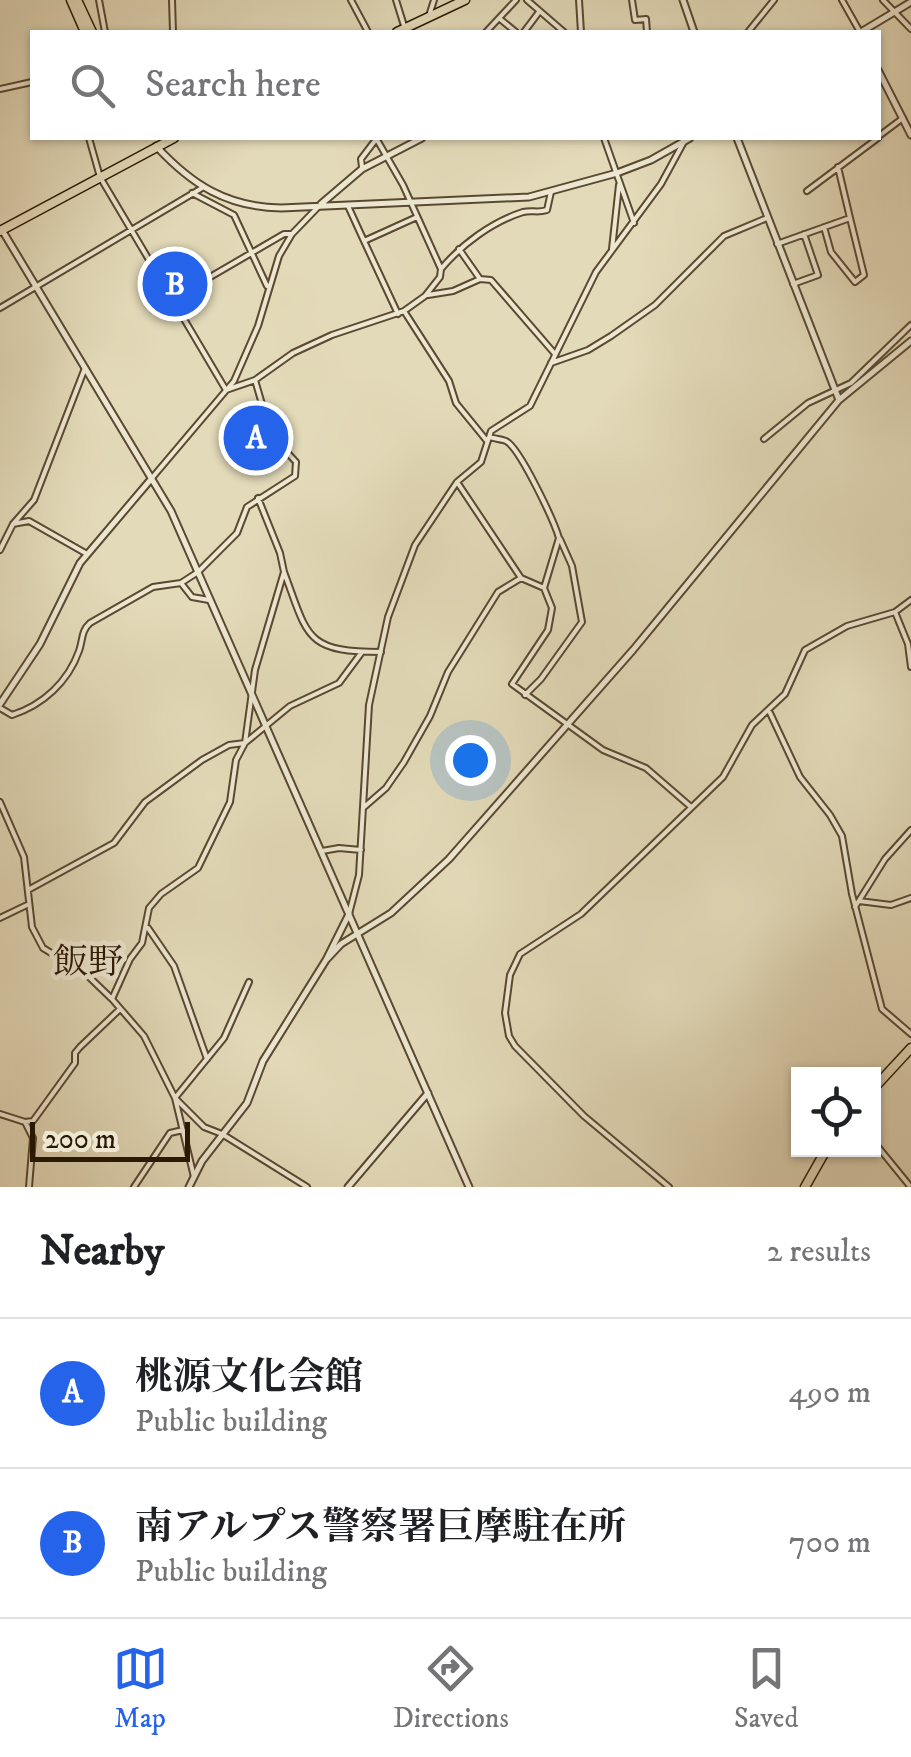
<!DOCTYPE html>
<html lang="en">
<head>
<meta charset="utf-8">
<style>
	:root { --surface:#fff; --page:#f2f2f2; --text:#202124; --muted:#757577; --line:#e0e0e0; --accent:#2563eb }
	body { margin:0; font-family:"IM FELL DW Pica","Noto Serif JP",serif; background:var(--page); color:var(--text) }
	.controls { position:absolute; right:30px; bottom:30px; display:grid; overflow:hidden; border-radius:0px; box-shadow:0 2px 8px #0004 }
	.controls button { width:90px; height:90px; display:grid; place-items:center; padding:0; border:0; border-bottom:2px solid var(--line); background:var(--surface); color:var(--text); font:50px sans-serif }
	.scale { position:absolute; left:30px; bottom:25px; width:160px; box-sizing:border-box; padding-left:10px; border:5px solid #2b1903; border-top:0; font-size:28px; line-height:35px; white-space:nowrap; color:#2b1903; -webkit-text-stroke:8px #ede7d2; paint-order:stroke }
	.you { position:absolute; left:470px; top:760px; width:35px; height:35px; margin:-25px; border:8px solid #fff; border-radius:50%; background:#1a73e8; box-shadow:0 0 0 15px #1a73e833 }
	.badge { display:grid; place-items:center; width:65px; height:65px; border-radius:50%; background:var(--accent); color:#fff; font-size:32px; font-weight:700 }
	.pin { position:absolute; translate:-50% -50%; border:5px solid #fff; box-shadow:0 2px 10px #0006 }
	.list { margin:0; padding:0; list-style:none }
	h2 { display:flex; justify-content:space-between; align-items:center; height:130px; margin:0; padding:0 40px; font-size:42px }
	h2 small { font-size:32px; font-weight:400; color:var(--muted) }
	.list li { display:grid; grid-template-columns:65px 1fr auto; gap:30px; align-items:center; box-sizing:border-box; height:150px; padding:0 40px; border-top:2px solid var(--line) }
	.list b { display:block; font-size:38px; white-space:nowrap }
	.list p { margin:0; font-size:32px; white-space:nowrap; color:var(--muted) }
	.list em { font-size:32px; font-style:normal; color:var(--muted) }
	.icon { flex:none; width:55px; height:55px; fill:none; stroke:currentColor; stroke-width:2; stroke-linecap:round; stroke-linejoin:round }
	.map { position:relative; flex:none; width:911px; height:1187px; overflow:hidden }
	.search { position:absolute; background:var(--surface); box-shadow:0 2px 8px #0004; left:30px; right:30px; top:30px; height:110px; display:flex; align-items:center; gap:25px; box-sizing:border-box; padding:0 35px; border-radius:0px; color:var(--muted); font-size:38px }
	.sheet { height:430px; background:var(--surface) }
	nav { display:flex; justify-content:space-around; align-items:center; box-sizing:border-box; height:140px; border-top:2px solid var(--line); background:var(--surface); font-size:28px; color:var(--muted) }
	nav a { display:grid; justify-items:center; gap:5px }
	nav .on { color:var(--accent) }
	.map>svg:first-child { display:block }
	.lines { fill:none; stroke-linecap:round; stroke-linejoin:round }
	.minor-casing { stroke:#594930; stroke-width:8 }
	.tertiary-casing { stroke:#594930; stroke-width:9 }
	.primary-casing { stroke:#2b1903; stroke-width:11 }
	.minor { stroke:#ede7d2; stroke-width:4 }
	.tertiary { stroke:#ede7d2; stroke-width:5 }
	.primary { stroke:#e3dab9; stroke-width:8 }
	.labels { text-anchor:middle; stroke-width:9; stroke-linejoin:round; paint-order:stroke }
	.quarter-label { font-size:35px; fill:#2b1903; stroke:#ede7d2 }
</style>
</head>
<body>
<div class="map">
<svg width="911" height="1187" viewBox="0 0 911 1187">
	<rect width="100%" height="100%" fill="#e3dab9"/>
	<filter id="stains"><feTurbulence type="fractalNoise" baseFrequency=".002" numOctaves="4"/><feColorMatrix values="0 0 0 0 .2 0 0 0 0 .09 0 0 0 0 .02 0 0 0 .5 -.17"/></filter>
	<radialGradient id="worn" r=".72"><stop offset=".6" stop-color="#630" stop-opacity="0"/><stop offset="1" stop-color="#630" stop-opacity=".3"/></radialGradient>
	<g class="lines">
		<defs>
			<path id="minor" d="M 99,0 L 105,32
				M 172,0 L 173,32
				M 351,0 L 368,32
				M 396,0 L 405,29
				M 527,0 L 564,32
				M 579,0 L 581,32
				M 632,0 L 635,20 L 646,19 L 647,32
				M 842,0 L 860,32
				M 883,0 L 911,29
				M 429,16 L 434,0
				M 500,19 L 516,32
				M 486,32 L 516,0
				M 524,32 L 539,12
				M 748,32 L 774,0
				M 0,89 L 32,82
				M 879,136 L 903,118
				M 89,138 L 100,177 L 226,390
				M 604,138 L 634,223
				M 362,167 L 361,159 L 377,138
				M 807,191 L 878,138
				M 192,193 L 234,215 L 267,286
				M 348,206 L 364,241
				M 824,227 L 831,252 L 855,282 L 864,275 L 850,218
				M 777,244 L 850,218 L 838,167
				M 459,249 L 480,279 L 491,280 L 555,354
				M 612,249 L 619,185
				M 441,269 C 462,244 492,222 523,212 C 532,210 538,213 547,210 L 551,192
				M 793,284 L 818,275 L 804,234
				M 428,295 L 453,291 L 480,279
				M 174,298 L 284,234 L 291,234
				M 0,308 L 202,188
				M 404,311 L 449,381 L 456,403 L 487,441
				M 398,314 L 364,241 L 417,217
				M 551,363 L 588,350 L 611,336 L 655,305 L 724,236 L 767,218
				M 226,390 L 255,380 L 293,353 L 332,335 L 404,311 L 425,296 L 440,277 L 441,269 L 403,185 L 376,138
				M 490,437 C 491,438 505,440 506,441 C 520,448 554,521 559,538 L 544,588 L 552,608 L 548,630 L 512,684 L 603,750 L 646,768 L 691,807
				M 764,439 L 808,403 L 851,383 L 911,325
				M 152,478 L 234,381 L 258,326 L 279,256 L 292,234 L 319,206
				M 457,482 L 521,578 L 544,588
				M 13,524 L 29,521 L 87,554
				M 0,550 L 13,524 L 34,500 L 85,368
				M 284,572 C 308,636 304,652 381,652
				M 181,583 L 192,597 L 209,600
				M 895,612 L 908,644 L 911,667
				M 525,695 L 541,679 L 582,622 L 572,566 L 560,539
				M 0,708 L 12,715 C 43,705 68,682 79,651 C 83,640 81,631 90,623 L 153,587 L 181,583 L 198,572 L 237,533 L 247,507 L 295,476 L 296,462 L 271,435 L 255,380
				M 770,713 L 800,777 L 830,815 L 842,836 L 852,894 L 882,1009 L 911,1034
				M 0,802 L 24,857 L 32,927 L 43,948 L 87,975 L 112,999 L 144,1036 L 175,1098 L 204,1127 L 222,1134 L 307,1187
				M 363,808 L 386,788 L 404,762 L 430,716 L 448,672 L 498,592 L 521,578
				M 322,851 L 339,848 L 361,850
				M 28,890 L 114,843 L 145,802 L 202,760 L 229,745 L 245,743 L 290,706 L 339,683 L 362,652
				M 859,901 L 891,905 L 911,898
				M 855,907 L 885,859 L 911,830
				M 349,914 L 359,875 L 369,705 L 388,617 L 415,545 L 457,482 L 481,462 L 491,431 L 530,406 L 596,272 L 661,184 L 686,138
				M 0,918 L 29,904
				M 148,928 L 174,966 L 207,1059
				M 112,999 L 130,959 L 142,943 L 149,908 L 161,894 L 198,868 L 230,802 L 236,760 L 245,743 L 255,670 L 284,572 L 280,553 L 258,498
				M 0,1114 L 25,1122 L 33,1121 L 75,1063 L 75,1053 L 80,1047 L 120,1009
				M 25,1122 L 33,1138 L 29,1187
				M 874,1142 L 909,1185
				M 194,1177 L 175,1098 L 224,1038 L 249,982
				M 134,1187 L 170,1133 L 183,1130
				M 669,1187 L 584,1116 L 515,1046 L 509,1036 L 505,1013 L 510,975 L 520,954 L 581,914 L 723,777 L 752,725 L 785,694 L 805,650 L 847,626 L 895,612 L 911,600"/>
			<path id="tertiary" d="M 683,0 L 694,32
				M 861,32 L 911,2
				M 878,70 L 911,135
				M 737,138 L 839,400
				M 156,146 C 192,185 227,207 281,208 L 529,197 L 617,173 L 651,160 L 690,138
				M 321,204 L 362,169 L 422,138
				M 2,230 L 171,511 L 469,1187
				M 0,704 L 40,644 L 80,563 L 152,478
				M 326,960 L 341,944 L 391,913 L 449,859 L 633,650 L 839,400 L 911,341
				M 189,1187 L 202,1161 L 247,1103 L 263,1061 L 326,960 L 349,914
				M 348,1187 L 428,1093"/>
			<path id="primary" d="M 71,0 L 85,32
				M 77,0 L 92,32
				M 397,32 L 465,0
				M 0,231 L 174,138
				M 874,1088 L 911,1048
				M 805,1187 L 826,1150"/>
		</defs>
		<use href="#minor" class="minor-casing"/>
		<use href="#tertiary" class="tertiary-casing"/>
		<use href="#primary" class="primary-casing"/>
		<use href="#minor" class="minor"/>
		<use href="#tertiary" class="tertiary"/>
		<use href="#primary" class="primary"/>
	</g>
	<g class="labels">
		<g class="quarter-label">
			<text x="88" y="973">飯野</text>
		</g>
	</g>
	<rect width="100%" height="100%" filter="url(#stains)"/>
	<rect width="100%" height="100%" fill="url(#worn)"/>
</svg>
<div class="controls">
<button><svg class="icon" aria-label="locate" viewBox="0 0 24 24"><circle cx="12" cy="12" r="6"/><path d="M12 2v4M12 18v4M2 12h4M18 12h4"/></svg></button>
</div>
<div class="scale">200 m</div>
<div class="you"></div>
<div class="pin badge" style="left:256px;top:438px">A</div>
<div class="pin badge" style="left:175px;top:284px">B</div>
<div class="search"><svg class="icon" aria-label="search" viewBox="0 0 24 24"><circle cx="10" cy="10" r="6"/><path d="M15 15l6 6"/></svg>Search here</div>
</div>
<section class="sheet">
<h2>Nearby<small>2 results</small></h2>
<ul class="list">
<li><span class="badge">A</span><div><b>桃源文化会館</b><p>Public building</p></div><em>490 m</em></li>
<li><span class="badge">B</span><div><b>南アルプス警察署巨摩駐在所</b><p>Public building</p></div><em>700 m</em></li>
</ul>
</section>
<nav>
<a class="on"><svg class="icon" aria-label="map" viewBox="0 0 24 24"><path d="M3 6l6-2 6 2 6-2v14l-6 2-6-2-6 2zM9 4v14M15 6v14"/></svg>Map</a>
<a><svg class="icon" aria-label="directions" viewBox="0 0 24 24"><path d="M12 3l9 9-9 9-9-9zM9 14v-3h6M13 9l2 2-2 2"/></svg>Directions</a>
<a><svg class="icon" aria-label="saved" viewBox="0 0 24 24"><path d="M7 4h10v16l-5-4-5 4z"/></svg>Saved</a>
</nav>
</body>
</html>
